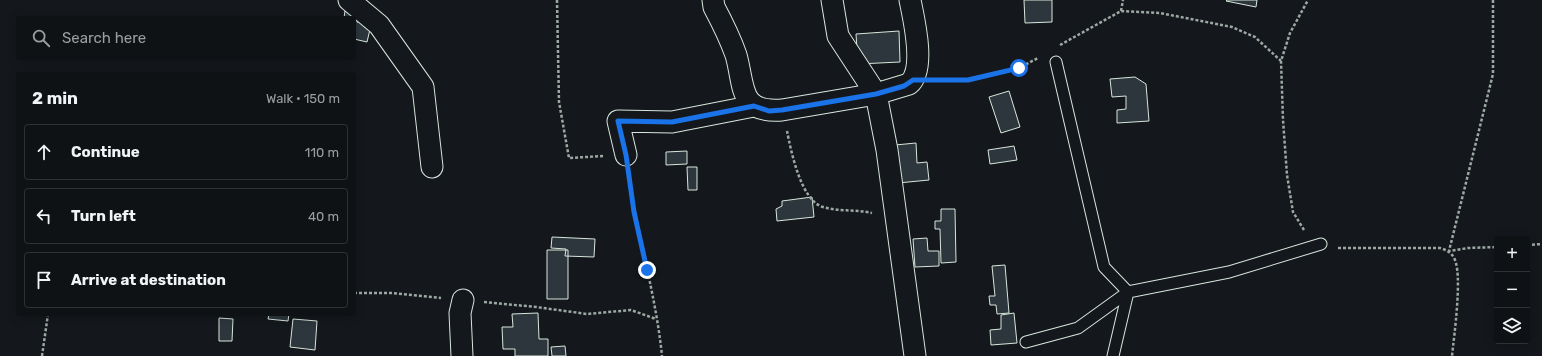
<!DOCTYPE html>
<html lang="en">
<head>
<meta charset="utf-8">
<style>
	:root { --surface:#0f1215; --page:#181b1e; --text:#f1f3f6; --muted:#9b9ea0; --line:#2f3234 }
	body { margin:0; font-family:Rubik,sans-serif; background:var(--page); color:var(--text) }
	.controls { position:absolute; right:12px; bottom:12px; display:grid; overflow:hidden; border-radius:4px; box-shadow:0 2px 10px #0003 }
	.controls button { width:36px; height:36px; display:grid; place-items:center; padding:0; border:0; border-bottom:1px solid var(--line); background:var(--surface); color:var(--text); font:20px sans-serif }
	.stop { position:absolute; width:12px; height:12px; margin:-9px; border:3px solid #1a73e8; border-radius:50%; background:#fff }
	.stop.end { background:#1a73e8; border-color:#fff; box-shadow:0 1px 4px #0008 }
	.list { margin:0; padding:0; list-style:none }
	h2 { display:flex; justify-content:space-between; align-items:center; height:52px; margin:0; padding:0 16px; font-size:17px }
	h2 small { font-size:13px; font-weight:400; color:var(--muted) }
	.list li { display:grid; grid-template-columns:26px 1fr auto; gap:12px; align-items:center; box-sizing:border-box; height:56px; margin:0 8px 8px; padding:0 8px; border:1px solid var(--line); border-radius:4px }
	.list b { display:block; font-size:15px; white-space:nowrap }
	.list em { font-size:13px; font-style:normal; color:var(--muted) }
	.icon { flex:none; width:22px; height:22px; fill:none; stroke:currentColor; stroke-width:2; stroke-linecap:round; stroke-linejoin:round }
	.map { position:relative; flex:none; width:1542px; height:356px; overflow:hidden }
	.search { position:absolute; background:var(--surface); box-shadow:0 2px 10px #0003; left:16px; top:16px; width:340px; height:44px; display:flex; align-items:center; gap:10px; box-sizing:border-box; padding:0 14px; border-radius:4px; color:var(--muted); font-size:15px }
	.panel { position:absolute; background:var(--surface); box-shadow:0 2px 10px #0003; left:16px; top:72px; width:340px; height:244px; border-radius:4px }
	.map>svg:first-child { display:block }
	.building { fill:#2c363c; stroke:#d8e6dc }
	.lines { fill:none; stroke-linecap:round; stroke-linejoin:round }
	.lane-casing { stroke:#d8e6dc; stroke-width:13 }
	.street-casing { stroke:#d8e6dc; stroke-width:23 }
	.path { stroke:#9da8a2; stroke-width:2.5; stroke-dasharray:3 2; stroke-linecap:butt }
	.lane { stroke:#14181c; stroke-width:11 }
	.street { stroke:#14181c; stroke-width:21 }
	.route { stroke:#1a73e8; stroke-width:5 }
</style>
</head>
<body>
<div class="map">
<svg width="1542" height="356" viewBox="0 0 1542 356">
	<rect width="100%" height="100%" fill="#14181c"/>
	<path class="building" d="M 1024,0 L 1052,0 L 1052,22 L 1025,23 Z
		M 1227,0 L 1257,0 L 1256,7 L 1226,1 Z
		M 345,11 L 359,13 L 357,22 L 371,25 L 367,42 L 354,39 L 354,18 L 344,18 Z
		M 899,31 L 900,62 L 858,64 L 856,34 Z
		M 1135,77 L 1146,84 L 1149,121 L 1117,123 L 1117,110 L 1126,109 L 1126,96 L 1112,97 L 1110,79 Z
		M 1009,91 L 1020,127 L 1001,133 L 989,97 Z
		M 916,143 L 917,163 L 927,162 L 929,180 L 898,183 L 895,145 Z
		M 1014,146 L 1017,160 L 990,164 L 988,150 Z
		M 687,151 L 687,164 L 666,165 L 666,152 Z
		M 687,167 L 697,167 L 697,190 L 688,190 Z
		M 812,197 L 814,217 L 777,221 L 776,209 L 782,206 L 782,201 Z
		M 941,209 L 955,209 L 956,262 L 941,263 L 940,229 L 935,229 L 935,221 L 941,221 Z
		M 552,237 L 595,239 L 594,257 L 565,256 L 566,249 L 551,248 Z
		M 927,238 L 928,251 L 939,251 L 939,266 L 915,267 L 913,239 Z
		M 547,250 L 568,250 L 568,299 L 547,299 Z
		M 1005,265 L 1009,313 L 997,314 L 996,305 L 990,305 L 989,296 L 995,296 L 992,266 Z
		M 538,313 L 539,339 L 548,339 L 548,356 L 515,356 L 515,349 L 503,349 L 502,327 L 513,327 L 512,314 Z
		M 1014,313 L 1017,343 L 991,345 L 990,330 L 1001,329 L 1001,315 Z
		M 269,314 L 289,314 L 288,321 L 268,319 Z
		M 219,318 L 233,319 L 232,341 L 219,341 Z
		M 293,319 L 317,321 L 315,350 L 290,347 Z
		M 565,346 L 566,356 L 552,356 L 551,347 Z"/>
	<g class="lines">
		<defs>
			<path id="lane" d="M 1056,62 L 1104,267 L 1128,292 L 1113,356
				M 1026,342 L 1078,328 L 1128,292 L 1229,272 L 1321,244"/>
			<path id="street" d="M 349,0 L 379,25 L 423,87 L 432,167
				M 713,0 L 714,7 C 722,22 730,38 736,55 C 745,87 738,113 782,110 L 876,94 L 909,84 C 926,69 914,20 910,0
				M 832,0 L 838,36 L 876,94 L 887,150 L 915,356
				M 626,155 L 618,121 L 672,122 L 754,106
				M 462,356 L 460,313 L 463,300"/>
		</defs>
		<use href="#lane" class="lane-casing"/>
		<use href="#street" class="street-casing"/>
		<path class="path" d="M 557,0 L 559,102 L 569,158 L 604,156
			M 1493,0 L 1493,74 L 1449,251 L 1468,248 L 1497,247
			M 1121,11 L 1123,0
			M 1060,45 L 1121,11 L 1160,13 L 1232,27 L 1255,37 L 1281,61
			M 938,80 L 968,80 L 1019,68 L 1038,58
			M 787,131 C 791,151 801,201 823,207 C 839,212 856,209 872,213
			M 629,178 C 638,237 656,296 662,356
			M 1304,230 L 1293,212 L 1287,175 L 1283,120 L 1281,61 L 1290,33 L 1308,0
			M 1527,245 L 1542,244
			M 1338,248 L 1440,248 C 1446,250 1451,252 1454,258 C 1463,273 1454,336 1452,356
			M 354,293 L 391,293 L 441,298
			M 484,302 L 536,307 L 587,314 L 631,310 L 656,319
			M 42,356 L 48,314"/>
		<use href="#lane" class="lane"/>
		<use href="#street" class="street"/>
	</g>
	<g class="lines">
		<path class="route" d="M 647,270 L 634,212 L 626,155 L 618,121 L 672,122 L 754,106 L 769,111 L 782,110 L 876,94 L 904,86 L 913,80 L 968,80 L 1019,68"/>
	</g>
</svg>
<div class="controls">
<button>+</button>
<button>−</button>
<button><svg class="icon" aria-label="layers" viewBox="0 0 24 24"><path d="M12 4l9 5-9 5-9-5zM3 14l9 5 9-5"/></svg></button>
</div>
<div class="stop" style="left:1019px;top:68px"></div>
<div class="stop end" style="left:647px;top:270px"></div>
<div class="search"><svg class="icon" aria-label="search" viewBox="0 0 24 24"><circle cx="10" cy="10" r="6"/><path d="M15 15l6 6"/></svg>Search here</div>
<section class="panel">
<h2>2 min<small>Walk · 150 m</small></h2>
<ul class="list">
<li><svg class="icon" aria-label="ahead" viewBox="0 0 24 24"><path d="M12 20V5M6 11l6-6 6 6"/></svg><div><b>Continue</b></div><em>110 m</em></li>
<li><svg class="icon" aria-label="left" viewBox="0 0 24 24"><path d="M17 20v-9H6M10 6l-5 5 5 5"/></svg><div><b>Turn left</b></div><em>40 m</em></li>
<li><svg class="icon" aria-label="arrive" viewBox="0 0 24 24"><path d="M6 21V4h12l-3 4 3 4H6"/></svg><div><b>Arrive at destination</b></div></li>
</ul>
</section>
</div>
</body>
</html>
